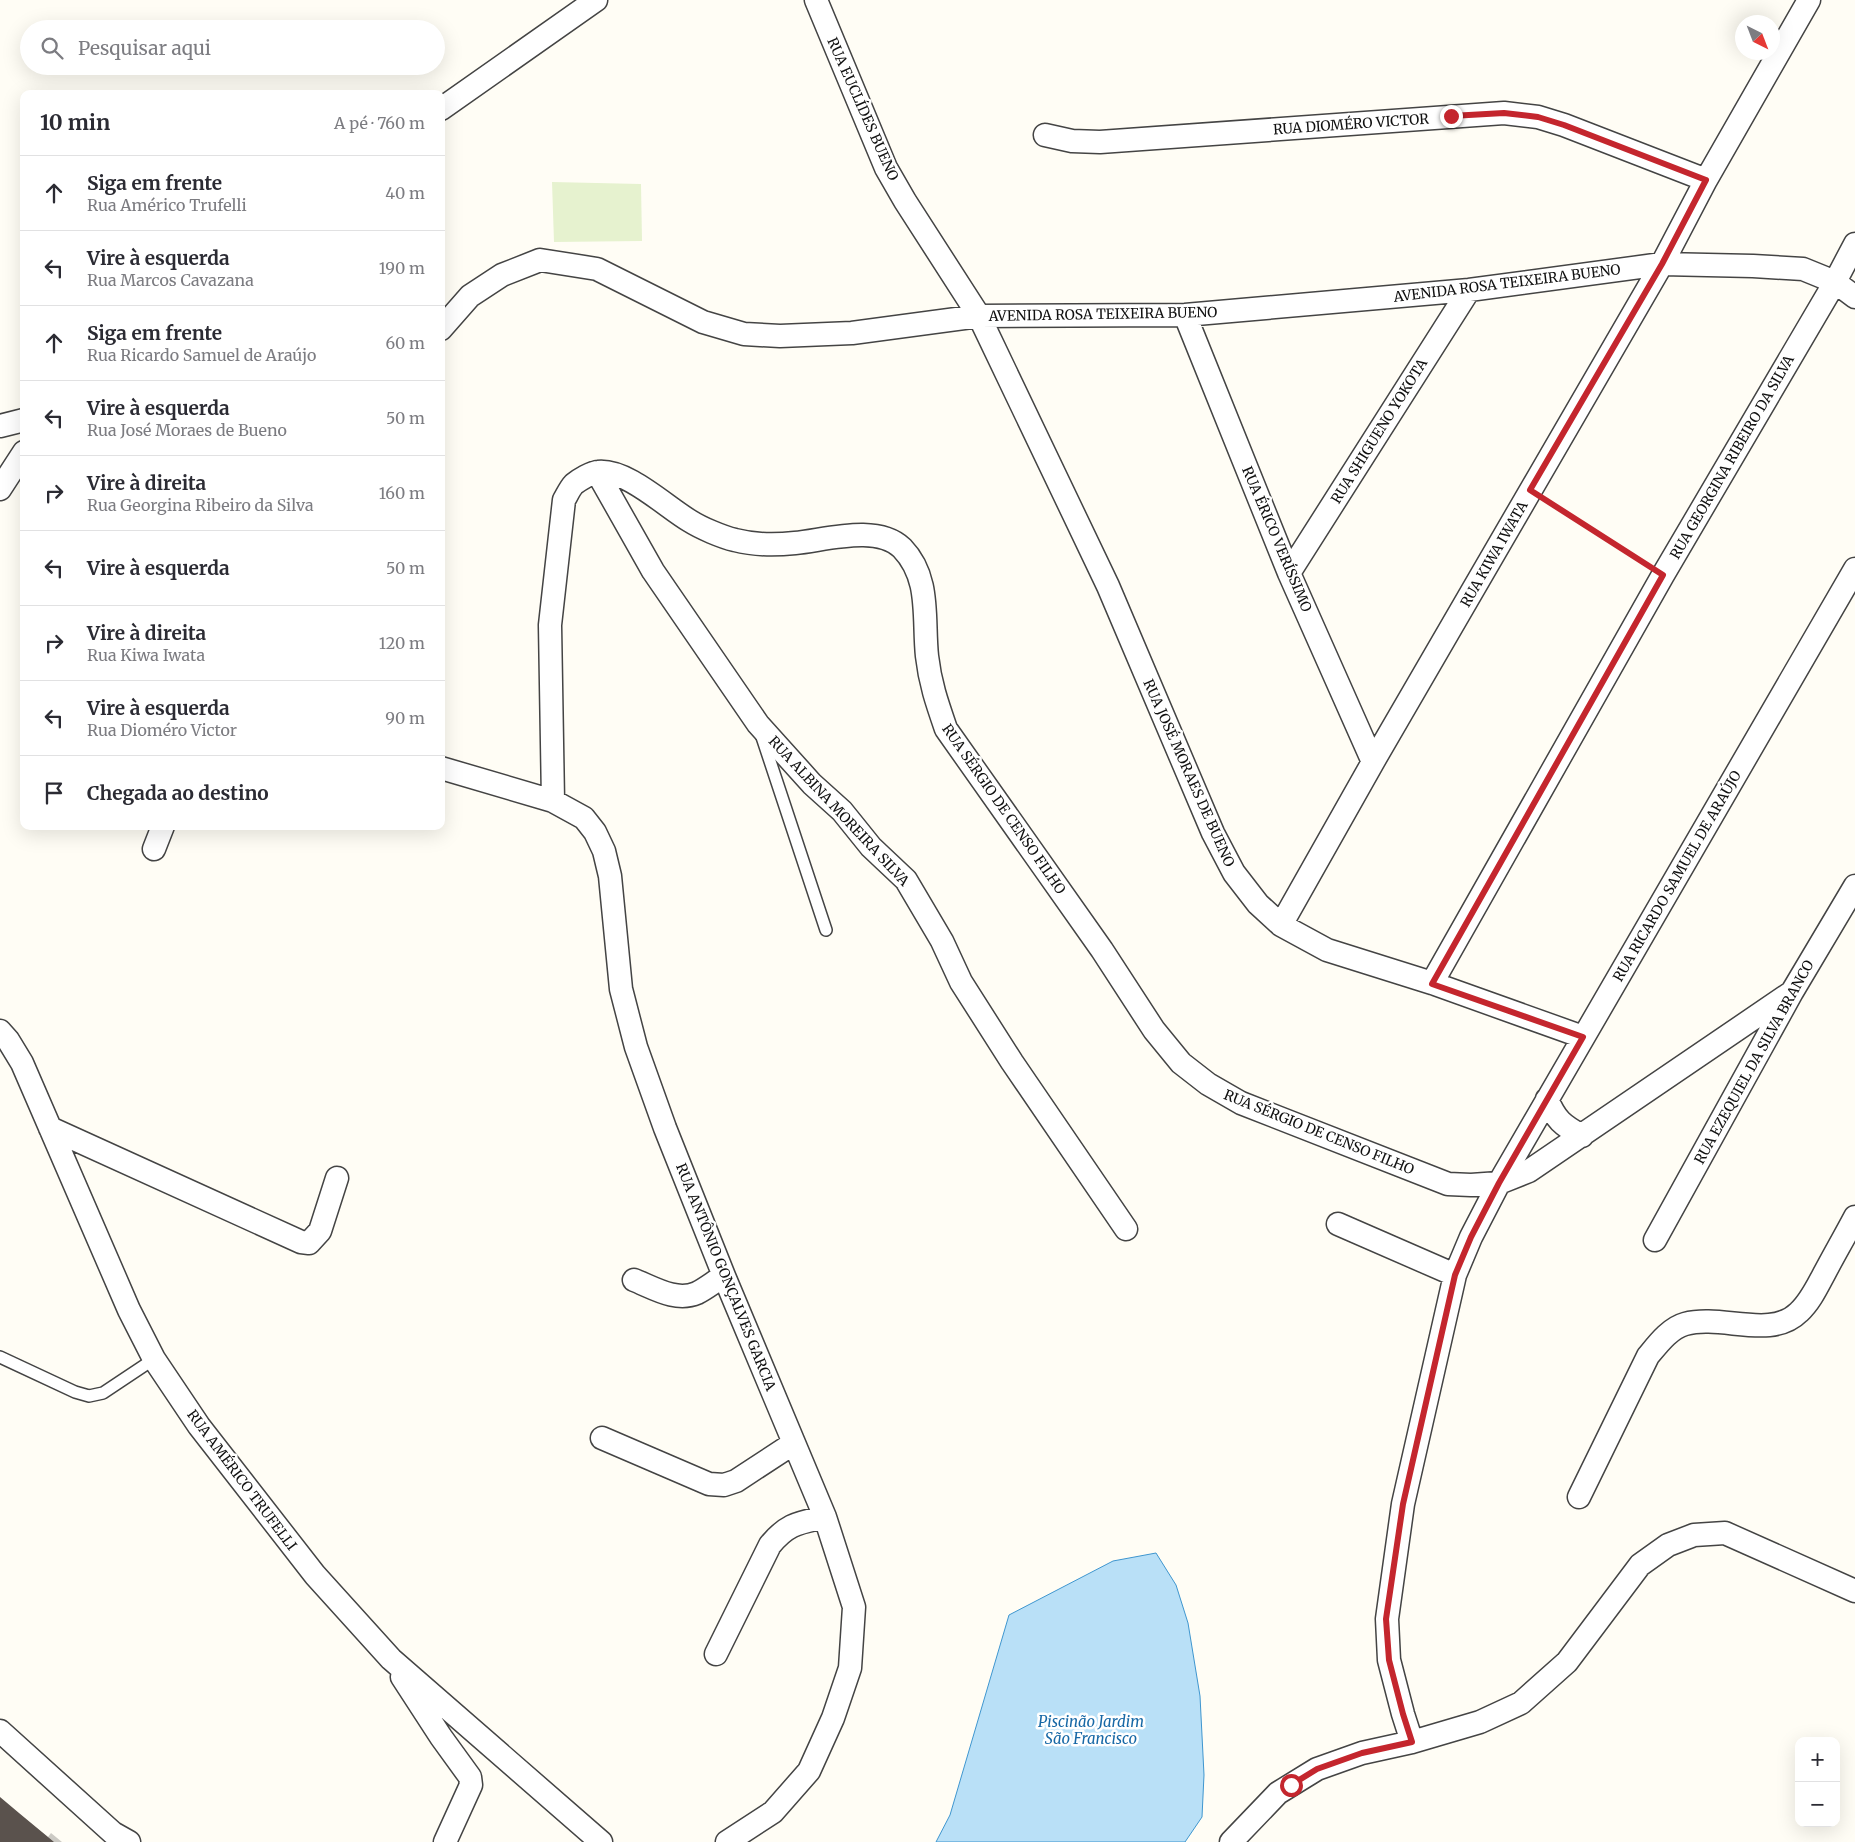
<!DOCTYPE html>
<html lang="pt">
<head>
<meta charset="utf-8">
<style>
	:root { --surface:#fff; --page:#f7f7f7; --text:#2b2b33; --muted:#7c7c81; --line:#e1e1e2 }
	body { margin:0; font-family:Merriweather,serif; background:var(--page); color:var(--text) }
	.controls { position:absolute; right:15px; bottom:15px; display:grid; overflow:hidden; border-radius:10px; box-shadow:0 5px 20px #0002 }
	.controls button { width:45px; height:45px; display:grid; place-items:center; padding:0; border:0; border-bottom:1px solid var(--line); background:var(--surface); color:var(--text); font:25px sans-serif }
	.compass { position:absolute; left:1735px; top:15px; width:45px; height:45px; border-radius:50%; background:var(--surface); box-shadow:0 5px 20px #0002; rotate:138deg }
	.stop { position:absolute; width:15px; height:15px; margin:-11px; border:4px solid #c4262e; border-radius:50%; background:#fff }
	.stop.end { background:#c4262e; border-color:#fff; box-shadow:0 1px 5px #0008 }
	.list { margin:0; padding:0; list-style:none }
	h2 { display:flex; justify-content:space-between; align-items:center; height:65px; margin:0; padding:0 20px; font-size:21px }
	h2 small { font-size:16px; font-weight:400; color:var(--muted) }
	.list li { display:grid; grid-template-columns:32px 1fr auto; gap:15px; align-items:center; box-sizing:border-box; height:75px; padding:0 20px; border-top:1px solid var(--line) }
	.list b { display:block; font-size:19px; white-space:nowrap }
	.list p { margin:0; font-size:16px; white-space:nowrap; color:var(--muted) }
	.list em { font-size:16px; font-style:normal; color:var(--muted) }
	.icon { flex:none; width:28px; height:28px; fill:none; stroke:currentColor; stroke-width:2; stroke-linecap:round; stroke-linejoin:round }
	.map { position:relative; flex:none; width:1855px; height:1842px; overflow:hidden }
	.search { position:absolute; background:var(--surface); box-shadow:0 5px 20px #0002; left:20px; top:20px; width:425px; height:55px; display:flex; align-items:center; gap:12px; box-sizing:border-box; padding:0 18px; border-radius:28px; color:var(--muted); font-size:19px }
	.panel { position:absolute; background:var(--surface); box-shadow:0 5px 20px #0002; left:20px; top:90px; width:425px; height:740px; border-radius:10px }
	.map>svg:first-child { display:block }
	.pitch { fill:#e6f2cf }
	.water { fill:#b9e0f7; stroke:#3f96cf }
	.shadow { fill:#0003 }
	.building { fill:#5a524d }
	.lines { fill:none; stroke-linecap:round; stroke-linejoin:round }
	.service-casing { stroke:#444; stroke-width:14 }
	.minor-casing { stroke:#444; stroke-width:25 }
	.path { stroke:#333; stroke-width:3; stroke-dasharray:5 2.5; stroke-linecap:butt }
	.service { stroke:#fff; stroke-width:11 }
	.minor { stroke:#fff; stroke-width:22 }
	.route { stroke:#c4262e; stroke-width:6 }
	.labels { text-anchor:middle; stroke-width:5; stroke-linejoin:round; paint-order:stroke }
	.street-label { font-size:14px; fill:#111; stroke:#fff }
	.water-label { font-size:15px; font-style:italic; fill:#1768a6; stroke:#fff }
</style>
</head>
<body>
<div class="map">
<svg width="1855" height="1842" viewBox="0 0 1855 1842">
	<rect width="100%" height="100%" fill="#fffdf5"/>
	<path class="pitch" d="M 552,182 L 641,184 L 642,241 L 554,242 Z"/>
	<path class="water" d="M 1156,1553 L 1176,1585 L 1188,1623 L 1200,1696 L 1204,1775 L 1202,1817 L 1185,1842 L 936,1842 L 950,1815 L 1009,1615 L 1113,1561 Z"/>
	<path class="shadow" d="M 0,1799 L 48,1837 L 51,1833 L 62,1842 L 0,1842 Z"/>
	<path class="building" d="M 0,1797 L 19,1813 L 54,1842 L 0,1842 Z"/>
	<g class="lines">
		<defs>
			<path id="service" d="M 762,737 L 826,930
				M 0,1357 L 75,1392 L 89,1396 L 103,1393 L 154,1359"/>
			<path id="minor" d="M 816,0 L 886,168 L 905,201 L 979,316 L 1108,586 L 1213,833 L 1234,873 L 1258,904 L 1281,925 L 1327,950 L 1432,983 L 1583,1037
				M 441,109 L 596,0
				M 1045,135 L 1072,141 L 1100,142 L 1504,113 L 1538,117 L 1564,125 L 1706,180
				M 1185,315 L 1289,573 L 1373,762
				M 441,329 L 470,296 L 502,275 L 540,260 L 597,269 L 703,322 L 744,334 L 780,336 L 852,333 L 979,316 L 1185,315 L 1469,290 L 1662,264 L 1753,266 L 1803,269 L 1835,282 L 1855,297
				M 0,426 L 24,420
				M 597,472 L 653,571 L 758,724 L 812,784 L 842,811 L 871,847 L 906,880 L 942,941 L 961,982 L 1012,1062 L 1126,1229
				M 0,489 L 24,452
				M 1289,573 L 1469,290
				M 441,768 L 553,801 L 584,818 L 595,832 L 604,851 L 610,876 L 621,989 L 636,1047 L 665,1128 L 724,1276 L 825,1517 L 854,1607 L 850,1668 L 833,1718 L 809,1771 L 773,1812 L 727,1842
				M 553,801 L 550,625 L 564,500 C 567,495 570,488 574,484 C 579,480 592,472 598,472 C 627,469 666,507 690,521 C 701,528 722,537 735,540 C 754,545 776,545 795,543 C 826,540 877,524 902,548 C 931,578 923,618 927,656 C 930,683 937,703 946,729 L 1102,950 L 1154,1030 L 1181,1063 L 1208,1084 L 1241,1103 L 1448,1184 L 1471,1185 L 1499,1183 L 1529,1171 L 1792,992
				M 154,849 L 163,826
				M 1281,925 L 1373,762 L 1662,264 L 1706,180 L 1809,0
				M 1432,983 L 1663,575 L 1835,282 L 1855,244
				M 0,1031 L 8,1040 L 22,1063 L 129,1310 L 154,1359 L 199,1426 L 315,1575 L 391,1659 L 601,1842
				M 1547,1099 C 1556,1120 1562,1125 1582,1136
				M 50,1128 L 301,1242 L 309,1243 L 320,1231 L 337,1178
				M 1338,1224 L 1455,1275
				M 1655,1240 L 1792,992 L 1855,886
				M 634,1280 C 654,1288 676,1302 697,1293 C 707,1288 715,1281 724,1276
				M 602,1438 L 709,1484 L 724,1485 L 736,1481 L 794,1443
				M 1579,1497 L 1648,1356 C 1658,1344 1670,1328 1685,1324 C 1722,1314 1771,1340 1799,1312 C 1810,1302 1817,1287 1824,1274 C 1834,1255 1845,1236 1855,1217
				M 716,1654 L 770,1545 C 788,1523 799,1523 825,1517
				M 402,1677 L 441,1737 L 470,1777 L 471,1785 L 445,1842
				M 0,1731 L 113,1833 L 129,1842
				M 1412,1742 L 1403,1714 L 1389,1660 L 1387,1619 L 1403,1504 L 1455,1275 L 1471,1237 L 1499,1183 L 1855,569
				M 1231,1842 L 1278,1793 L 1317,1769 L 1362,1753 L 1412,1742 L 1480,1722 L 1521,1703 L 1567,1662 L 1640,1565 L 1668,1545 L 1694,1535 L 1725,1533 L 1855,1591"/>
		</defs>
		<use href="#service" class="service-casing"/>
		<use href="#minor" class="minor-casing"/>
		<path class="path" d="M 1548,502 L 1646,564"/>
		<use href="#service" class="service"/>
		<use href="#minor" class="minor"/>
	</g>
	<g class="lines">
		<path class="route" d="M 1291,1785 L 1317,1769 L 1362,1753 L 1412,1742 L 1403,1714 L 1389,1660 L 1386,1619 L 1403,1504 L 1455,1275 L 1471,1237 L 1499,1183 L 1583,1037 L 1432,984 L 1663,575 L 1530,490 L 1662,264 L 1706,180 L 1564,125 L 1538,117 L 1504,113 L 1451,116"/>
	</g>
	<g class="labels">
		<g class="street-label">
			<text transform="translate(863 109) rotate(66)" y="5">RUA EUCLÍDES BUENO</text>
			<text transform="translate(1351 124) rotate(-4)" y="5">RUA DIOMÉRO VICTOR</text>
			<text transform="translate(1507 283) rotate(-7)" y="5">AVENIDA ROSA TEIXEIRA BUENO</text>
			<text transform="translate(1103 314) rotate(-1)" y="5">AVENIDA ROSA TEIXEIRA BUENO</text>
			<text transform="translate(1379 431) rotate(-58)" y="5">RUA SHIGUENO YOKOTA</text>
			<text transform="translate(1732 457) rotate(-60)" y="5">RUA GEORGINA RIBEIRO DA SILVA</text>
			<text transform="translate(1277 539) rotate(67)" y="5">RUA ÉRICO VERÍSSIMO</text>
			<text transform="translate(1494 554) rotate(-60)" y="5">RUA KIWA IWATA</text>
			<text transform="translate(1189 773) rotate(66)" y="5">RUA JOSÉ MORAES DE BUENO</text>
			<text transform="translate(1004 809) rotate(55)" y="5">RUA SÉRGIO DE CENSO FILHO</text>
			<text transform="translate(839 811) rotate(47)" y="5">RUA ALBINA MOREIRA SILVA</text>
			<text transform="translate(1677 876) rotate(-60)" y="5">RUA RICARDO SAMUEL DE ARAÚJO</text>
			<text transform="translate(1754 1062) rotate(-61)" y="5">RUA EZEQUIEL DA SILVA BRANCO</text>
			<text transform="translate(1319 1132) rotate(22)" y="5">RUA SÉRGIO DE CENSO FILHO</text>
			<text transform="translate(726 1277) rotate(68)" y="5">RUA ANTÔNIO GONÇALVES GARCIA</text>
			<text transform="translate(242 1480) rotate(53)" y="5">RUA AMÉRICO TRUFELLI</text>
		</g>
		<g class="water-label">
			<text x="1091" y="1727">Piscinão Jardim<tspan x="1091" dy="17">São Francisco</tspan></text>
		</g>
	</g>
</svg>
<div class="controls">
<button>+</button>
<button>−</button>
</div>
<svg class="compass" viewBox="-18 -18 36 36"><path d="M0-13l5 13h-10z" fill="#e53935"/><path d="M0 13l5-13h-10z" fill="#7c7c81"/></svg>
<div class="stop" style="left:1291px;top:1785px"></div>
<div class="stop end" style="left:1451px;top:116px"></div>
<div class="search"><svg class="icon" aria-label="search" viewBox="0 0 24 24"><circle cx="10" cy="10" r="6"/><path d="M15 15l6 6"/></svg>Pesquisar aqui</div>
<section class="panel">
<h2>10 min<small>A pé · 760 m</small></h2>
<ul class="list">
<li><svg class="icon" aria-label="ahead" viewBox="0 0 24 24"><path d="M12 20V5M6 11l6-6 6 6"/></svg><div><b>Siga em frente</b><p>Rua Américo Trufelli</p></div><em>40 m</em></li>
<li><svg class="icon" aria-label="left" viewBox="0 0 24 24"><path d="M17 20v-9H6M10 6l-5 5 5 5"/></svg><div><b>Vire à esquerda</b><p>Rua Marcos Cavazana</p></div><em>190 m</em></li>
<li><svg class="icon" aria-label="ahead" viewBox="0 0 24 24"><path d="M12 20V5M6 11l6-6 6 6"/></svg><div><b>Siga em frente</b><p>Rua Ricardo Samuel de Araújo</p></div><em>60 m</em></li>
<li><svg class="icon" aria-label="left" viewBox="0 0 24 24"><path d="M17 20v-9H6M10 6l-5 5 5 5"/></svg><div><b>Vire à esquerda</b><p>Rua José Moraes de Bueno</p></div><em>50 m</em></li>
<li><svg class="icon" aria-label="right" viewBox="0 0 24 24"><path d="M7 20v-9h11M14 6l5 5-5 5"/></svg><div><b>Vire à direita</b><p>Rua Georgina Ribeiro da Silva</p></div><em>160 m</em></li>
<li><svg class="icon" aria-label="left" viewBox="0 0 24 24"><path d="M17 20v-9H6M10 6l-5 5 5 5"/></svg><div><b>Vire à esquerda</b></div><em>50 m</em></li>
<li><svg class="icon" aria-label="right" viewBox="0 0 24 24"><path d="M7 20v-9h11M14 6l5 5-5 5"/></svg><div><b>Vire à direita</b><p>Rua Kiwa Iwata</p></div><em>120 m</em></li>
<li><svg class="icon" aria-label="left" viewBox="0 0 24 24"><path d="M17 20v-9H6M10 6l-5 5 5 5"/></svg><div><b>Vire à esquerda</b><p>Rua Dioméro Victor</p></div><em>90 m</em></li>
<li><svg class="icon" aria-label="arrive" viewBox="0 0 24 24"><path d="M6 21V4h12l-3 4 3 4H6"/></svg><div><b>Chegada ao destino</b></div></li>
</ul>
</section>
</div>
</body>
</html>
